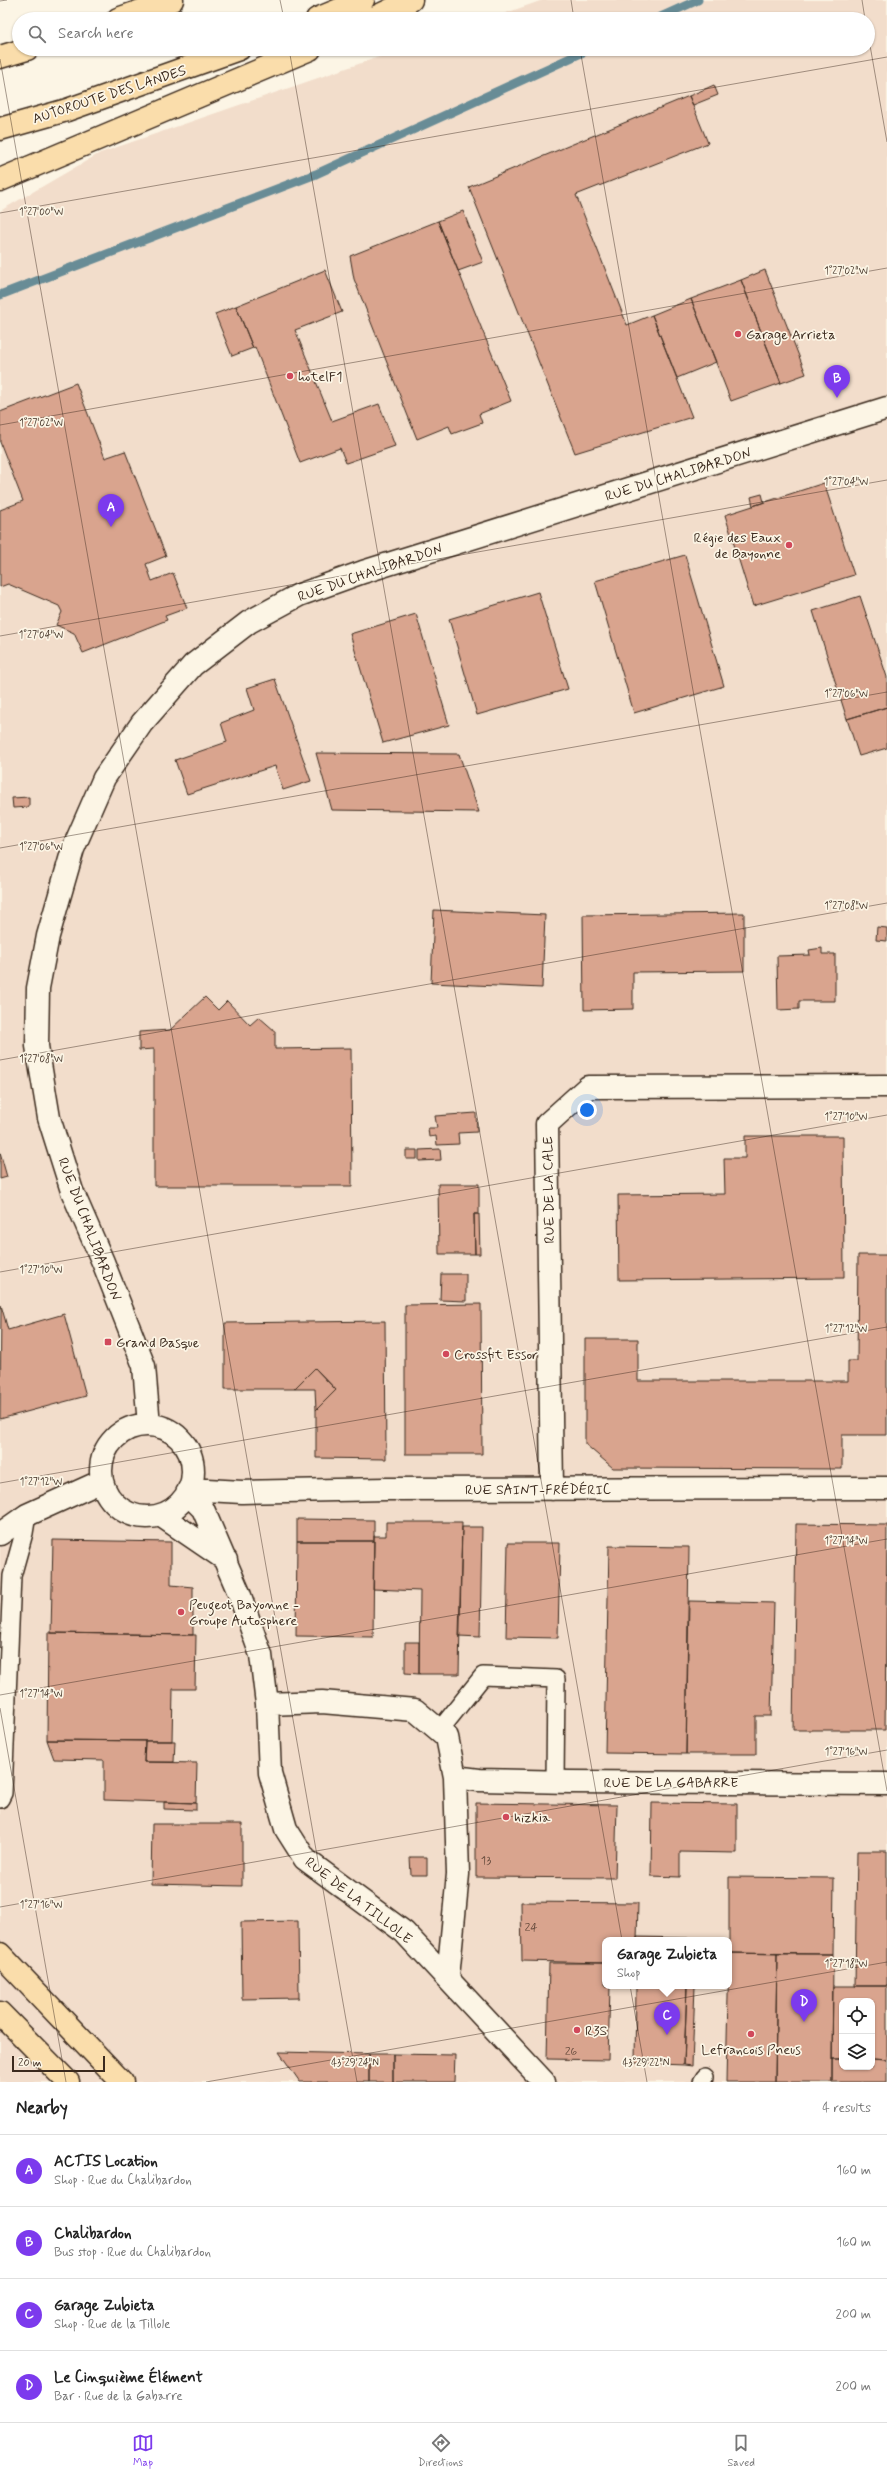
<!DOCTYPE html>
<html lang="en">
<head>
<meta charset="utf-8">
<style>
	:root { --surface:#fff; --page:#f6f6f6; --text:#222; --muted:#767676; --line:#e0e0e0; --accent:#7c3aed }
	body { margin:0; font-family:Mynerve,sans-serif; background:var(--page); color:var(--text) }
	.controls { position:absolute; right:12px; bottom:12px; display:grid; overflow:hidden; border-radius:8px; box-shadow:0 1px 3px #0004 }
	.controls button { width:36px; height:36px; display:grid; place-items:center; padding:0; border:0; border-bottom:1px solid var(--line); background:var(--surface); color:var(--text); font:20px sans-serif }
	.scale { position:absolute; left:12px; bottom:10px; width:93px; box-sizing:border-box; padding-left:4px; border:2px solid #3b2a1e; border-top:0; font-size:11px; line-height:14px; white-space:nowrap; color:#3b2a1e; -webkit-text-stroke:3px #fcf5e5; paint-order:stroke }
	.you { position:absolute; left:587px; top:1110px; width:14px; height:14px; margin:-10px; border:3px solid #fff; border-radius:50%; background:#1a73e8; box-shadow:0 0 0 6px #1a73e833 }
	.badge { display:grid; place-items:center; width:26px; height:26px; border-radius:50%; background:var(--accent); color:#fff; font-size:13px; font-weight:700 }
	.pin { position:absolute; translate:-50% -33px; filter:drop-shadow(0 1px 2px #0008) }
	.pin::after { content:''; position:absolute; top:21px; width:14px; height:12px; background:inherit; clip-path:polygon(0 0,100% 0,50% 100%) }
	.popup { position:absolute; left:602px; top:1937px; width:130px; height:52px; box-sizing:border-box; display:grid; place-content:center; border-radius:8px; background:var(--surface); filter:drop-shadow(0 1px 3px #0005); font-size:13px; white-space:nowrap; color:var(--muted) }
	.popup b { font-size:15px; color:var(--text) }
	.popup::after { content:''; position:absolute; left:50%; top:100%; margin-left:-8px; border:8px solid transparent; border-top-color:var(--surface) }
	.list { margin:0; padding:0; list-style:none }
	h2 { display:flex; justify-content:space-between; align-items:center; height:52px; margin:0; padding:0 16px; font-size:17px }
	h2 small { font-size:13px; font-weight:400; color:var(--muted) }
	.list li { display:grid; grid-template-columns:26px 1fr auto; gap:12px; align-items:center; box-sizing:border-box; height:72px; padding:0 16px; border-top:1px solid var(--line) }
	.list b { display:block; font-size:15px; white-space:nowrap }
	.list p { margin:0; font-size:13px; white-space:nowrap; color:var(--muted) }
	.list em { font-size:13px; font-style:normal; color:var(--muted) }
	.icon { flex:none; width:22px; height:22px; fill:none; stroke:currentColor; stroke-width:2; stroke-linecap:round; stroke-linejoin:round }
	.map { position:relative; flex:none; width:887px; height:2082px; overflow:hidden }
	.search { position:absolute; background:var(--surface); box-shadow:0 1px 3px #0004; left:12px; right:12px; top:12px; height:44px; display:flex; align-items:center; gap:10px; box-sizing:border-box; padding:0 14px; border-radius:22px; color:var(--muted); font-size:15px }
	.sheet { height:340px; background:var(--surface) }
	nav { display:flex; justify-content:space-around; align-items:center; box-sizing:border-box; height:56px; border-top:1px solid var(--line); background:var(--surface); font-size:11px; color:var(--muted) }
	nav a { display:grid; justify-items:center; gap:2px }
	nav .on { color:var(--accent) }
	.map>svg:first-child { display:block }
	.built { fill:#f2ddcb; fill-rule:evenodd }
	.lines { fill:none; stroke-linecap:round; stroke-linejoin:round }
	.stream { stroke:#678c96; stroke-width:9 }
	.building { fill:#d9a48e; stroke:#3b2a1e }
	.service-casing { stroke:#3b2a1e; stroke-width:20 }
	.minor-casing { stroke:#3b2a1e; stroke-width:25 }
	.primary-casing { stroke:#3b2a1e; stroke-width:25 }
	.motorway-casing { stroke:#3b2a1e; stroke-width:25 }
	.service { stroke:#fcf5e5; stroke-width:17 }
	.minor { stroke:#fcf5e5; stroke-width:22 }
	.primary { stroke:#faddab; stroke-width:22 }
	.motorway { stroke:#faddab; stroke-width:22 }
	.ticks { fill:none; stroke:#3b2a1e; stroke-width:1; stroke-opacity:0.45 }
	.poi-dot { fill:#d1495b; stroke:#fcf5e5; stroke-width:1.5 }
	.labels { text-anchor:middle; stroke-width:3.5; stroke-linejoin:round; paint-order:stroke }
	.number-label { font-size:12px; fill:#62483a }
	.street-label { font-size:14px; fill:#3b2a1e; stroke:#fcf5e5 }
	.poi-label { font-size:14px; fill:#3b2a1e; stroke:#fcf5e5; text-anchor:start }
	.ticks-label { font-size:10px; text-anchor:middle; fill:#3b2a1e; stroke:#fcf5e5; stroke-width:3.5; stroke-linejoin:round; paint-order:stroke }
</style>
</head>
<body>
<div class="map">
<svg width="887" height="2082" viewBox="0 0 887 2082">
	<rect width="100%" height="100%" fill="#fcf5e5"/>
	<filter id="ink" filterUnits="userSpaceOnUse"><feTurbulence type="fractalNoise" baseFrequency=".025" numOctaves="2"/><feDisplacementMap in="SourceGraphic" scale="8" xChannelSelector="R" yChannelSelector="G"/><feConvolveMatrix kernelMatrix="1 2 1 2 8 2 1 2 1" color-interpolation-filters="sRGB"/></filter>
	<g filter="url(#ink)">
		<path class="built" d="M 543,0 L 887,0 L 887,2082 L 0,2082 L 0,211 L 100,153 L 402,49 L 868,49 L 868,19 L 489,19 ZM 605,1940 L 729,1940 L 729,1986 L 605,1986 ZM 842,2001 L 872,2001 L 872,2067 L 842,2067 Z"/>
		<g class="lines">
			<path class="stream" d="M 656,19 L 698,0
				M 0,295 L 316,174 L 590,49"/>
		</g>
		<path class="building" d="M 714,85 L 718,95 L 693,105 L 689,96 Z
			M 689,96 L 708,143 L 576,195 L 627,325 L 652,315 L 692,417 L 575,453 L 469,187 Z
			M 463,211 L 483,262 L 458,271 L 438,221 Z
			M 438,221 L 511,401 L 479,414 L 482,423 L 452,434 L 449,426 L 417,439 L 354,279 L 350,256 Z
			M 325,270 L 342,312 L 295,330 L 332,421 L 379,404 L 395,446 L 346,463 L 340,448 L 300,463 L 255,347 L 253,348 L 236,306 Z
			M 765,270 L 806,374 L 781,383 L 741,280 Z
			M 741,280 L 781,383 L 731,401 L 691,299 Z
			M 691,299 L 716,362 L 677,378 L 652,315 Z
			M 236,306 L 253,348 L 232,356 L 215,314 Z
			M 76,383 L 105,458 L 125,451 L 166,556 L 146,564 L 152,581 L 173,573 L 187,608 L 165,616 L 167,620 L 83,653 L 74,633 L 56,625 L 62,612 L 59,606 L 8,584 L 0,587 L 0,510 L 23,501 L 0,442 L 0,412 Z
			M 824,483 L 854,575 L 753,606 L 725,515 Z
			M 762,494 L 764,502 L 753,506 L 751,497 Z
			M 685,555 L 724,686 L 634,713 L 595,581 Z
			M 538,592 L 568,689 L 477,715 L 449,619 Z
			M 860,596 L 887,677 L 887,707 L 847,719 L 813,611 Z
			M 416,614 L 449,725 L 383,743 L 350,634 Z
			M 275,679 L 311,781 L 283,790 L 275,766 L 187,794 L 175,760 L 227,742 L 221,723 L 254,710 L 247,688 Z
			M 887,707 L 887,748 L 859,756 L 847,719 Z
			M 316,753 L 459,754 L 479,812 L 332,810 Z
			M 29,797 L 29,807 L 13,808 L 12,798 Z
			M 434,910 L 545,915 L 542,988 L 431,983 Z
			M 744,913 L 744,971 L 633,972 L 633,1009 L 584,1010 L 583,915 Z
			M 877,927 L 887,928 L 887,941 L 876,940 Z
			M 822,948 L 822,954 L 835,954 L 835,1001 L 799,1001 L 799,1009 L 778,1010 L 777,956 L 810,955 L 809,950 Z
			M 205,997 L 218,1010 L 227,1001 L 250,1025 L 259,1017 L 275,1031 L 275,1049 L 351,1048 L 352,1186 L 154,1186 L 154,1049 L 139,1050 L 139,1032 L 170,1030 Z
			M 476,1113 L 477,1132 L 458,1133 L 459,1144 L 437,1145 L 436,1136 L 429,1137 L 428,1128 L 437,1128 L 435,1116 Z
			M 745,1136 L 843,1136 L 844,1278 L 619,1280 L 618,1195 L 725,1194 L 724,1158 L 745,1158 Z
			M 440,1149 L 441,1160 L 419,1161 L 419,1150 Z
			M 406,1150 L 417,1150 L 417,1159 L 406,1159 Z
			M 0,1152 L 7,1177 L 0,1179 Z
			M 438,1184 L 479,1184 L 479,1214 L 474,1214 L 475,1254 L 439,1254 Z
			M 474,1214 L 479,1214 L 480,1254 L 475,1254 Z
			M 858,1255 L 887,1255 L 887,1435 L 842,1435 L 842,1469 L 613,1468 L 585,1444 L 585,1339 L 638,1339 L 638,1381 L 848,1381 L 848,1361 L 857,1361 Z
			M 441,1274 L 466,1274 L 466,1301 L 440,1300 Z
			M 481,1304 L 482,1454 L 405,1454 L 405,1305 Z
			M 1,1305 L 8,1330 L 64,1314 L 86,1396 L 0,1419 Z
			M 385,1321 L 386,1459 L 316,1458 L 316,1410 L 336,1390 L 315,1368 L 294,1389 L 225,1389 L 225,1323 Z
			M 315,1368 L 336,1390 L 316,1410 L 315,1389 L 294,1389 Z
			M 297,1519 L 374,1520 L 374,1541 L 297,1541 Z
			M 386,1522 L 462,1522 L 459,1674 L 419,1674 L 420,1591 L 373,1589 L 374,1536 L 386,1536 Z
			M 796,1524 L 887,1525 L 885,1730 L 793,1730 Z
			M 462,1527 L 482,1527 L 480,1637 L 459,1636 Z
			M 53,1540 L 171,1542 L 171,1585 L 193,1587 L 193,1635 L 51,1633 Z
			M 297,1541 L 374,1541 L 373,1637 L 296,1636 Z
			M 508,1543 L 560,1543 L 558,1638 L 506,1637 Z
			M 609,1546 L 689,1547 L 686,1754 L 605,1753 Z
			M 689,1601 L 774,1603 L 771,1716 L 756,1716 L 756,1754 L 686,1754 Z
			M 48,1633 L 196,1635 L 195,1689 L 173,1689 L 172,1741 L 47,1740 Z
			M 405,1642 L 419,1642 L 419,1674 L 405,1673 Z
			M 47,1740 L 145,1741 L 144,1762 L 197,1763 L 196,1803 L 104,1800 L 104,1760 L 54,1759 Z
			M 145,1741 L 175,1741 L 174,1762 L 144,1762 Z
			M 164,1802 L 196,1803 L 196,1810 L 164,1809 Z
			M 476,1803 L 617,1805 L 615,1878 L 476,1877 Z
			M 652,1803 L 737,1804 L 737,1853 L 680,1852 L 680,1877 L 651,1876 Z
			M 152,1824 L 242,1824 L 242,1886 L 151,1884 Z
			M 857,1851 L 887,1851 L 887,1986 L 855,1986 Z
			M 410,1857 L 427,1857 L 427,1875 L 411,1875 Z
			M 729,1877 L 834,1878 L 833,1954 L 729,1953 Z
			M 521,1902 L 638,1903 L 637,1940 L 605,1940 L 605,1963 L 522,1961 Z
			M 298,1921 L 299,1998 L 242,1999 L 241,1922 Z
			M 637,1937 L 688,1938 L 688,1940 L 637,1940 Z
			M 729,1953 L 777,1954 L 775,2082 L 726,2082 Z
			M 777,1954 L 833,1954 L 832,2082 L 775,2082 Z
			M 549,1963 L 605,1963 L 605,1986 L 610,1986 L 608,2060 L 547,2059 Z
			M 636,1986 L 687,1986 L 684,2065 L 635,2063 Z
			M 687,1986 L 695,1986 L 692,2066 L 684,2065 Z
			M 833,1986 L 887,1986 L 887,2060 L 872,2059 L 872,2001 L 842,2001 L 842,2059 L 832,2059 Z
			M 279,2052 L 369,2054 L 369,2082 L 300,2082 Z
			M 369,2054 L 393,2054 L 393,2082 L 369,2082 Z
			M 393,2054 L 455,2055 L 454,2082 L 393,2082 Z
			M 832,2059 L 842,2059 L 842,2067 L 872,2067 L 872,2059 L 887,2060 L 887,2082 L 832,2082 Z"/>
		<g class="lines">
			<defs>
				<path id="service" d="M 439,1731 L 483,1676 L 556,1679 L 555,1781
					M 0,1799 L 3,1793 L 12,1576 L 24,1533 L 27,1515
					M 702,2082 L 705,2077"/>
				<path id="minor" d="M 149,1425 L 144,1366 L 103,1262 L 72,1191 L 49,1118 L 37,1046 L 38,988 L 48,936 L 73,849 L 104,778 L 142,723 L 193,665 L 249,622 L 299,595 L 363,572 L 887,408
					M101 1471a46 46 0 1 1 92 0a46 46 0 1 1-92 0Z
					M 189,1489 L 242,1492 L 386,1489 L 887,1488
					M 552,1489 L 547,1124 L 588,1087 L 887,1086
					M 187,1493 L 203,1509 L 239,1593 L 261,1655 L 267,1704 L 270,1773 L 286,1829 L 305,1859 L 404,1932 L 544,2082
					M 160,1515 L 226,1560
					M 0,1534 L 27,1515 L 102,1481
					M 267,1704 L 322,1702 L 415,1710 L 447,1737 L 455,1777 L 479,1780 L 570,1782 L 887,1784
					M 448,1977 L 458,1874 L 455,1777"/>
				<path id="primary" d="M 0,1954 L 122,2082
					M 0,2013 L 68,2082"/>
				<path id="motorway" d="M 118,19 L 172,0
					M 317,19 L 363,0
					M 372,19 L 411,0
					M 0,57 L 27,49
					M 0,129 L 67,110 L 239,49
					M 0,180 L 310,49"/>
			</defs>
			<use href="#service" class="service-casing"/>
			<use href="#minor" class="minor-casing"/>
			<use href="#primary" class="primary-casing"/>
			<use href="#motorway" class="motorway-casing"/>
			<use href="#service" class="service"/>
			<use href="#minor" class="minor"/>
			<use href="#primary" class="primary"/>
			<use href="#motorway" class="motorway"/>
		</g>
	</g>
	<path class="ticks" d="M 280,0 L 284,19M 571,0 L 574,19M 862,0 L 865,19M 0,1 L 7,0M 868,34 L 887,142M 289,49 L 647,2082M 580,49 L 887,1791M 0,59 L 357,2082M 0,213 L 887,57M 0,425 L 887,268M 0,636 L 887,480M 0,848 L 887,692M 0,1060 L 887,903M 0,1272 L 887,1115M 0,1483 L 887,1327M 0,1695 L 887,1539M 0,1708 L 66,2082M 0,1907 L 887,1750M 206,2082 L 887,1962"/>
	<g class="poi-dot">
		<circle cx="738" cy="334" r="4"/>
		<circle cx="290" cy="376" r="4"/>
		<circle cx="789" cy="545" r="4"/>
		<rect x="104" y="1338" width="8" height="8" rx="2"/>
		<circle cx="446" cy="1354" r="4"/>
		<circle cx="181" cy="1612" r="4"/>
		<circle cx="506" cy="1817" r="4"/>
		<circle cx="577" cy="2030" r="4"/>
		<circle cx="751" cy="2034" r="4"/>
	</g>
	<g class="labels">
		<g class="number-label">
			<text x="486" y="1864">13</text>
			<text x="531" y="1931">24</text>
			<text x="571" y="2055">26</text>
		</g>
		<g class="street-label">
			<text transform="translate(109 94) rotate(-18)" y="5">AUTOROUTE DES LANDES</text>
			<text transform="translate(678 474) rotate(-17)" y="5">RUE DU CHALIBARDON</text>
			<text transform="translate(370 572) rotate(-19)" y="5">RUE DU CHALIBARDON</text>
			<text transform="translate(548 1190) rotate(-91)" y="5">RUE DE LA CALE</text>
			<text transform="translate(90 1229) rotate(69)" y="5">RUE DU CHALIBARDON</text>
			<text x="538" y="1494">RUE SAINT-FRÉDÉRIC</text>
			<text x="671" y="1787">RUE DE LA GABARRE</text>
			<text transform="translate(359 1900) rotate(38)" y="5">RUE DE LA TILLOLE</text>
		</g>
		<g class="poi-label">
			<text x="746" y="339">Garage Arrieta</text>
			<text x="298" y="381">hotelF1</text>
			<text x="781" y="542" text-anchor="end">Régie des Eaux<tspan x="781" dy="16">de Bayonne</tspan></text>
			<text x="116" y="1347">Grand Basque</text>
			<text x="454" y="1359">Crossfit Essor</text>
			<text x="189" y="1609">Peugeot Bayonne -<tspan x="189" dy="16">Groupe Autosphere</tspan></text>
			<text x="514" y="1822">hizkia</text>
			<text x="585" y="2035">R3S</text>
			<text x="751" y="2054" text-anchor="middle">Lefrancois Pneus</text>
		</g>
	</g>
	<g class="ticks-label">
		<text x="41" y="215">1°27'00"W</text>
		<text x="846" y="274">1°27'02"W</text>
		<text x="41" y="426">1°27'02"W</text>
		<text x="846" y="485">1°27'04"W</text>
		<text x="41" y="638">1°27'04"W</text>
		<text x="846" y="697">1°27'06"W</text>
		<text x="41" y="850">1°27'06"W</text>
		<text x="846" y="909">1°27'08"W</text>
		<text x="41" y="1062">1°27'08"W</text>
		<text x="846" y="1120">1°27'10"W</text>
		<text x="41" y="1273">1°27'10"W</text>
		<text x="846" y="1332">1°27'12"W</text>
		<text x="41" y="1485">1°27'12"W</text>
		<text x="846" y="1544">1°27'14"W</text>
		<text x="41" y="1697">1°27'14"W</text>
		<text x="846" y="1755">1°27'16"W</text>
		<text x="41" y="1908">1°27'16"W</text>
		<text x="846" y="1967">1°27'18"W</text>
		<text x="355" y="2066">43°29'24"N</text>
		<text x="646" y="2066">43°29'22"N</text>
	</g>
</svg>
<div class="controls">
<button><svg class="icon" aria-label="locate" viewBox="0 0 24 24"><circle cx="12" cy="12" r="6"/><path d="M12 2v4M12 18v4M2 12h4M18 12h4"/></svg></button>
<button><svg class="icon" aria-label="layers" viewBox="0 0 24 24"><path d="M12 4l9 5-9 5-9-5zM3 14l9 5 9-5"/></svg></button>
</div>
<div class="scale">20 m</div>
<div class="you"></div>
<div class="pin badge" style="left:111px;top:527px">A</div>
<div class="pin badge" style="left:837px;top:398px">B</div>
<div class="pin badge" style="left:667px;top:2035px">C</div>
<div class="popup"><b>Garage Zubieta</b>Shop</div>
<div class="pin badge" style="left:804px;top:2022px">D</div>
<div class="search"><svg class="icon" aria-label="search" viewBox="0 0 24 24"><circle cx="10" cy="10" r="6"/><path d="M15 15l6 6"/></svg>Search here</div>
</div>
<section class="sheet">
<h2>Nearby<small>4 results</small></h2>
<ul class="list">
<li><span class="badge">A</span><div><b>ACTIS Location</b><p>Shop · Rue du Chalibardon</p></div><em>160 m</em></li>
<li><span class="badge">B</span><div><b>Chalibardon</b><p>Bus stop · Rue du Chalibardon</p></div><em>160 m</em></li>
<li><span class="badge">C</span><div><b>Garage Zubieta</b><p>Shop · Rue de la Tillole</p></div><em>200 m</em></li>
<li><span class="badge">D</span><div><b>Le Cinquième Élément</b><p>Bar · Rue de la Gabarre</p></div><em>200 m</em></li>
</ul>
</section>
<nav>
<a class="on"><svg class="icon" aria-label="map" viewBox="0 0 24 24"><path d="M3 6l6-2 6 2 6-2v14l-6 2-6-2-6 2zM9 4v14M15 6v14"/></svg>Map</a>
<a><svg class="icon" aria-label="directions" viewBox="0 0 24 24"><path d="M12 3l9 9-9 9-9-9zM9 14v-3h6M13 9l2 2-2 2"/></svg>Directions</a>
<a><svg class="icon" aria-label="saved" viewBox="0 0 24 24"><path d="M7 4h10v16l-5-4-5 4z"/></svg>Saved</a>
</nav>
</body>
</html>
